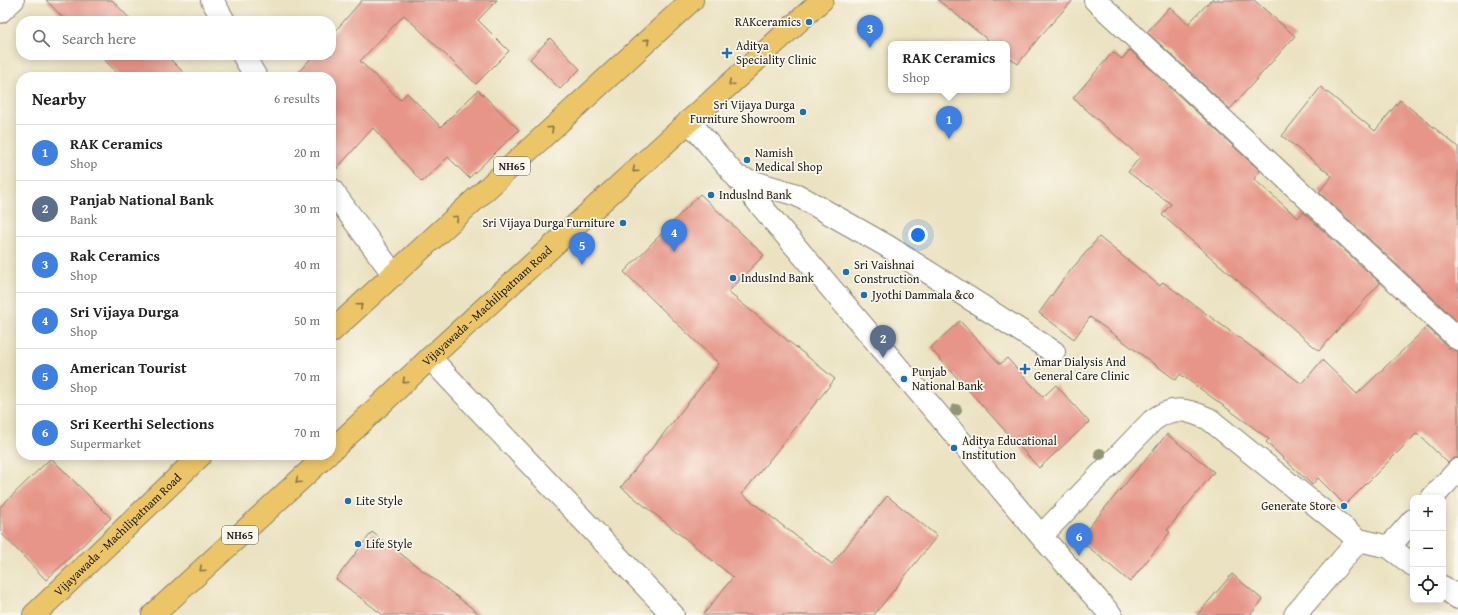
<!DOCTYPE html>
<html lang="en">
<head>
<meta charset="utf-8">
<style>
	:root { --surface:#fff; --page:#f2f2f2; --text:#222; --muted:#767676; --line:#e0e0e0; --accent:#1f6fb2 }
	body { margin:0; font-family:"Gentium Book Plus",serif; background:var(--page); color:var(--text) }
	.controls { position:absolute; right:12px; bottom:12px; display:grid; overflow:hidden; border-radius:8px; box-shadow:0 2px 10px #0003 }
	.controls button { width:36px; height:36px; display:grid; place-items:center; padding:0; border:0; border-bottom:1px solid var(--line); background:var(--surface); color:var(--text); font:20px sans-serif }
	.you { position:absolute; left:918px; top:235px; width:14px; height:14px; margin:-10px; border:3px solid #fff; border-radius:50%; background:#1a73e8; box-shadow:0 0 0 6px #1a73e833 }
	.badge { display:grid; place-items:center; width:26px; height:26px; border-radius:50%; background:var(--accent); color:#fff; font-size:13px; font-weight:700 }
	.pin { position:absolute; translate:-50% -33px; filter:drop-shadow(0 1px 2px #0008) }
	.pin::after { content:''; position:absolute; top:21px; width:14px; height:12px; background:inherit; clip-path:polygon(0 0,100% 0,50% 100%) }
	.popup { position:absolute; left:888px; top:41px; width:122px; height:52px; box-sizing:border-box; display:grid; place-content:center; border-radius:8px; background:var(--surface); filter:drop-shadow(0 1px 3px #0005); font-size:13px; white-space:nowrap; color:var(--muted) }
	.popup b { font-size:15px; color:var(--text) }
	.popup::after { content:''; position:absolute; left:50%; top:100%; margin-left:-8px; border:8px solid transparent; border-top-color:var(--surface) }
	.list { margin:0; padding:0; list-style:none }
	h2 { display:flex; justify-content:space-between; align-items:center; height:52px; margin:0; padding:0 16px; font-size:17px }
	h2 small { font-size:13px; font-weight:400; color:var(--muted) }
	.list li { display:grid; grid-template-columns:26px 1fr auto; gap:12px; align-items:center; box-sizing:border-box; height:56px; padding:0 16px; border-top:1px solid var(--line) }
	.list b { display:block; font-size:15px; white-space:nowrap }
	.list p { margin:0; font-size:13px; white-space:nowrap; color:var(--muted) }
	.list em { font-size:13px; font-style:normal; color:var(--muted) }
	.icon { flex:none; width:22px; height:22px; fill:none; stroke:currentColor; stroke-width:2; stroke-linecap:round; stroke-linejoin:round }
	.map { position:relative; flex:none; width:1458px; height:615px; overflow:hidden }
	.search { position:absolute; background:var(--surface); box-shadow:0 2px 10px #0003; left:16px; top:16px; width:320px; height:44px; display:flex; align-items:center; gap:10px; box-sizing:border-box; padding:0 14px; border-radius:16px; color:var(--muted); font-size:15px }
	.panel { position:absolute; background:var(--surface); box-shadow:0 2px 10px #0003; left:16px; top:72px; width:320px; height:388px; border-radius:16px }
	.map>svg:first-child { display:block }
	.building { fill:#e69588 }
	.lines { fill:none; stroke-linecap:round; stroke-linejoin:round }
	.street-casing { stroke:#847f6e; stroke-width:24 }
	.highway-casing { stroke:#847f6e; stroke-width:24 }
	.street { stroke:#fff; stroke-width:22 }
	.highway { stroke:#edc569; stroke-width:22 }
	.tree { fill:#929677 }
	.oneway { stroke:#847042 }
	.poi-dot { fill:#1f6fb2; stroke:#fbf7ec; stroke-width:1.5 }
	.labels { text-anchor:middle; stroke-width:3.5; stroke-linejoin:round; paint-order:stroke }
	.shield { fill:#fbf7ec; stroke:#5f5e5a; stroke-width:1 }
	.shield-label { font-size:11px; font-weight:bold; fill:#1c1c1c }
	.poi-label { font-size:12px; fill:#1c1c1c; stroke:#fbf7ec; text-anchor:start }
	.street-label { font-size:12px; fill:#1c1c1c; stroke:#fbf7ec }
</style>
</head>
<body>
<div class="map">
<svg width="1458" height="615" viewBox="0 0 1458 615">
	<rect width="100%" height="100%" fill="#fbf7ec"/>
	<filter id="ink" filterUnits="userSpaceOnUse"><feTurbulence type="fractalNoise" baseFrequency=".025" numOctaves="2"/><feDisplacementMap in="SourceGraphic" scale="8" xChannelSelector="R" yChannelSelector="G"/><feConvolveMatrix kernelMatrix="1 2 1 2 8 2 1 2 1" color-interpolation-filters="sRGB"/></filter>
	<filter id="wash" filterUnits="userSpaceOnUse"><feTurbulence type="fractalNoise" baseFrequency=".012" numOctaves="4" result="noise"/><feDisplacementMap in="SourceGraphic" scale="16" xChannelSelector="R" yChannelSelector="G"/><feGaussianBlur stdDeviation="0.9" result="paint"/><feColorMatrix in="noise" values="0 0 0 0 0 0 0 0 0 0 0 0 0 0 0 0 0 1.4 0 .05"/><feComposite in="paint" operator="in"/></filter>
	<g filter="url(#wash)">
		<rect width="100%" height="100%" fill="#ebe2c1"/>
		<g id="blocks">
			<path class="building" d="M 46,0 L 112,0 L 132,21 L 66,21 Z
				M 362,0 L 497,0 L 478,20 L 509,51 L 476,84 L 404,15 L 360,61 L 400,100 L 407,93 L 441,127 L 478,90 L 519,130 L 469,178 L 448,157 L 422,182 L 373,128 L 331,175 L 331,77 L 294,77 L 314,55 L 331,55 L 331,36 Z
				M 938,0 L 1073,0 L 1041,35 L 1018,64 L 1007,56 L 1007,44 L 993,44 Z
				M 1211,0 L 1254,0 L 1295,36 L 1230,109 L 1147,32 L 1170,7 L 1188,24 Z
				M 550,38 L 580,69 L 560,89 L 530,59 Z
				M 1130,50 L 1260,171 L 1254,179 L 1298,218 L 1303,212 L 1380,283 L 1319,351 L 1162,215 L 1171,204 L 1128,172 L 1140,157 L 1073,98 L 1113,52 L 1122,59 Z
				M 100,55 L 166,55 L 188,77 L 121,77 Z
				M 1321,87 L 1375,131 L 1400,100 L 1458,147 L 1458,322 L 1319,192 L 1332,176 L 1282,136 Z
				M 700,194 L 764,255 L 728,292 L 835,379 L 742,494 L 832,564 L 887,496 L 937,536 L 874,615 L 703,615 L 733,577 L 621,487 L 719,364 L 624,272 Z
				M 1099,237 L 1160,286 L 1163,282 L 1302,384 L 1322,360 L 1357,394 L 1427,327 L 1449,348 L 1458,351 L 1458,458 L 1454,458 L 1448,463 L 1417,433 L 1345,505 L 1318,478 L 1312,485 L 1266,442 L 1269,439 L 1180,374 L 1176,380 L 1090,317 L 1074,339 L 1039,313 L 1065,277 Z
				M 960,321 L 1000,364 L 1007,358 L 1043,397 L 1056,385 L 1089,422 L 1039,468 L 930,348 Z
				M 1167,434 L 1214,472 L 1167,530 L 1170,532 L 1130,582 L 1079,539 Z
				M 51,458 L 111,518 L 46,580 L 0,532 L 0,507 Z
				M 372,532 L 481,615 L 383,615 L 336,579 Z
				M 1232,574 L 1263,600 L 1250,615 L 1197,615 Z"/>
		</g>
	</g>
	<g filter="url(#ink)">
		<use href="#blocks" fill-opacity="0" stroke="#847f6e" stroke-width="1"/>
		<g class="lines">
			<defs>
				<path id="street" d="M 212,0 L 224,21
					M 1095,0 L 1458,339
					M 0,12 L 13,0
					M 243,55 L 256,77
					M 689,121 L 1041,536 L 1111,615
					M 737,177 L 797,195 L 887,246 L 1054,352
					M 331,189 L 394,275
					M 430,358 L 673,615
					M 1432,498 L 1458,470
					M 1041,536 L 1152,421 C 1173,405 1186,409 1209,419 L 1359,540
					M 1389,547 L 1413,565
					M 1443,587 L 1458,598
					M 1295,615 L 1359,540 L 1389,547 L 1413,520"/>
				<g id="highway">
					<path d="M 331,332 L 692,0"/>
					<path id="s1" d="M 331,451 L 430,358 L 822,0"/>
					<path id="s2" d="M 34,615 L 201,455"/>
					<path d="M 153,615 L 327,455"/>
				</g>
			</defs>
			<use href="#street" class="street-casing"/>
			<use href="#highway" class="highway-casing"/>
			<use href="#street" class="street"/>
			<use href="#highway" class="highway"/>
		</g>
		<g class="tree">
			<circle cx="956" cy="410" r="6"/>
			<circle cx="1100" cy="454" r="6"/>
		</g>
		<defs><path id="oneway-chevron" d="M-2-3.5L2.5 0L-2 3.5" fill="none" stroke-width="1.6" stroke-linecap="round" stroke-linejoin="round"/></defs>
		<g class="oneway">
			<use href="#oneway-chevron" transform="translate(647 41) rotate(-42)"/>
			<use href="#oneway-chevron" transform="translate(731 83) rotate(138)"/>
			<use href="#oneway-chevron" transform="translate(551 129) rotate(-43)"/>
			<use href="#oneway-chevron" transform="translate(635 170) rotate(138)"/>
			<use href="#oneway-chevron" transform="translate(456 218) rotate(-43)"/>
			<use href="#oneway-chevron" transform="translate(360 306) rotate(-42)"/>
			<use href="#oneway-chevron" transform="translate(405 381) rotate(137)"/>
			<use href="#oneway-chevron" transform="translate(298 481) rotate(137)"/>
			<use href="#oneway-chevron" transform="translate(202 569) rotate(137)"/>
		</g>
	</g>
	<g class="poi-dot">
		<circle cx="809" cy="22" r="4"/>
		<path d="M725 47h4v4h4v4h-4v4h-4v-4h-4v-4h4z"/>
		<circle cx="803" cy="112" r="4"/>
		<circle cx="747" cy="160" r="4"/>
		<circle cx="711" cy="195" r="4"/>
		<circle cx="623" cy="223" r="4"/>
		<circle cx="846" cy="272" r="4"/>
		<circle cx="733" cy="278" r="4"/>
		<circle cx="864" cy="295" r="4"/>
		<path d="M1023 363h4v4h4v4h-4v4h-4v-4h-4v-4h4z"/>
		<circle cx="904" cy="379" r="4"/>
		<circle cx="954" cy="448" r="4"/>
		<circle cx="348" cy="501" r="4"/>
		<circle cx="1344" cy="506" r="4"/>
		<circle cx="358" cy="544" r="4"/>
	</g>
	<g class="labels">
		<g class="shield">
			<rect x="494" y="157" width="36" height="18" rx="3"/>
			<rect x="222" y="526" width="36" height="18" rx="3"/>
		</g>
		<g class="shield-label">
			<text x="512" y="170">NH65</text>
			<text x="240" y="539">NH65</text>
		</g>
		<g class="poi-label">
			<text x="801" y="26" text-anchor="end">RAKceramics</text>
			<text x="736" y="50">Aditya<tspan x="736" dy="14">Speciality Clinic</tspan></text>
			<text x="795" y="109" text-anchor="end">Sri Vijaya Durga<tspan x="795" dy="14">Furniture Showroom</tspan></text>
			<text x="755" y="157">Namish<tspan x="755" dy="14">Medical Shop</tspan></text>
			<text x="719" y="199">Induslnd Bank</text>
			<text x="615" y="227" text-anchor="end">Sri Vijaya Durga Furniture</text>
			<text x="854" y="269">Sri Vaishnai<tspan x="854" dy="14">Construction</tspan></text>
			<text x="741" y="282">IndusInd Bank</text>
			<text x="872" y="299">Jyothi Dammala &amp;co</text>
			<text x="1034" y="366">Amar Dialysis And<tspan x="1034" dy="14">General Care Clinic</tspan></text>
			<text x="912" y="376">Punjab<tspan x="912" dy="14">National Bank</tspan></text>
			<text x="962" y="445">Aditya Educational<tspan x="962" dy="14">Institution</tspan></text>
			<text x="356" y="505">Lite Style</text>
			<text x="1336" y="510" text-anchor="end">Generate Store</text>
			<text x="366" y="548">Life Style</text>
		</g>
		<g class="street-label">
			<text dy="4" stroke="none"><textPath href="#s1" startOffset="213">Vijayawada - Machilipatnam Road</textPath></text>
			<text dy="4" stroke="none"><textPath href="#s2" startOffset="116">Vijayawada - Machilipatnam Road</textPath></text>
		</g>
	</g>
</svg>
<div class="controls">
<button>+</button>
<button>−</button>
<button><svg class="icon" aria-label="locate" viewBox="0 0 24 24"><circle cx="12" cy="12" r="6"/><path d="M12 2v4M12 18v4M2 12h4M18 12h4"/></svg></button>
</div>
<div class="you"></div>
<div class="pin badge" style="left:949px;top:139px;background:#3f7fe0">1</div>
<div class="popup"><b>RAK Ceramics</b>Shop</div>
<div class="pin badge" style="left:883px;top:358px;background:#5c6f8a">2</div>
<div class="pin badge" style="left:870px;top:48px;background:#3f7fe0">3</div>
<div class="pin badge" style="left:674px;top:252px;background:#3f7fe0">4</div>
<div class="pin badge" style="left:582px;top:265px;background:#3f7fe0">5</div>
<div class="pin badge" style="left:1079px;top:556px;background:#3f7fe0">6</div>
<div class="search"><svg class="icon" aria-label="search" viewBox="0 0 24 24"><circle cx="10" cy="10" r="6"/><path d="M15 15l6 6"/></svg>Search here</div>
<section class="panel">
<h2>Nearby<small>6 results</small></h2>
<ul class="list">
<li><span class="badge" style="background:#3f7fe0">1</span><div><b>RAK Ceramics</b><p>Shop</p></div><em>20 m</em></li>
<li><span class="badge" style="background:#5c6f8a">2</span><div><b>Panjab National Bank</b><p>Bank</p></div><em>30 m</em></li>
<li><span class="badge" style="background:#3f7fe0">3</span><div><b>Rak Ceramics</b><p>Shop</p></div><em>40 m</em></li>
<li><span class="badge" style="background:#3f7fe0">4</span><div><b>Sri Vijaya Durga</b><p>Shop</p></div><em>50 m</em></li>
<li><span class="badge" style="background:#3f7fe0">5</span><div><b>American Tourist</b><p>Shop</p></div><em>70 m</em></li>
<li><span class="badge" style="background:#3f7fe0">6</span><div><b>Sri Keerthi Selections</b><p>Supermarket</p></div><em>70 m</em></li>
</ul>
</section>
</div>
</body>
</html>
